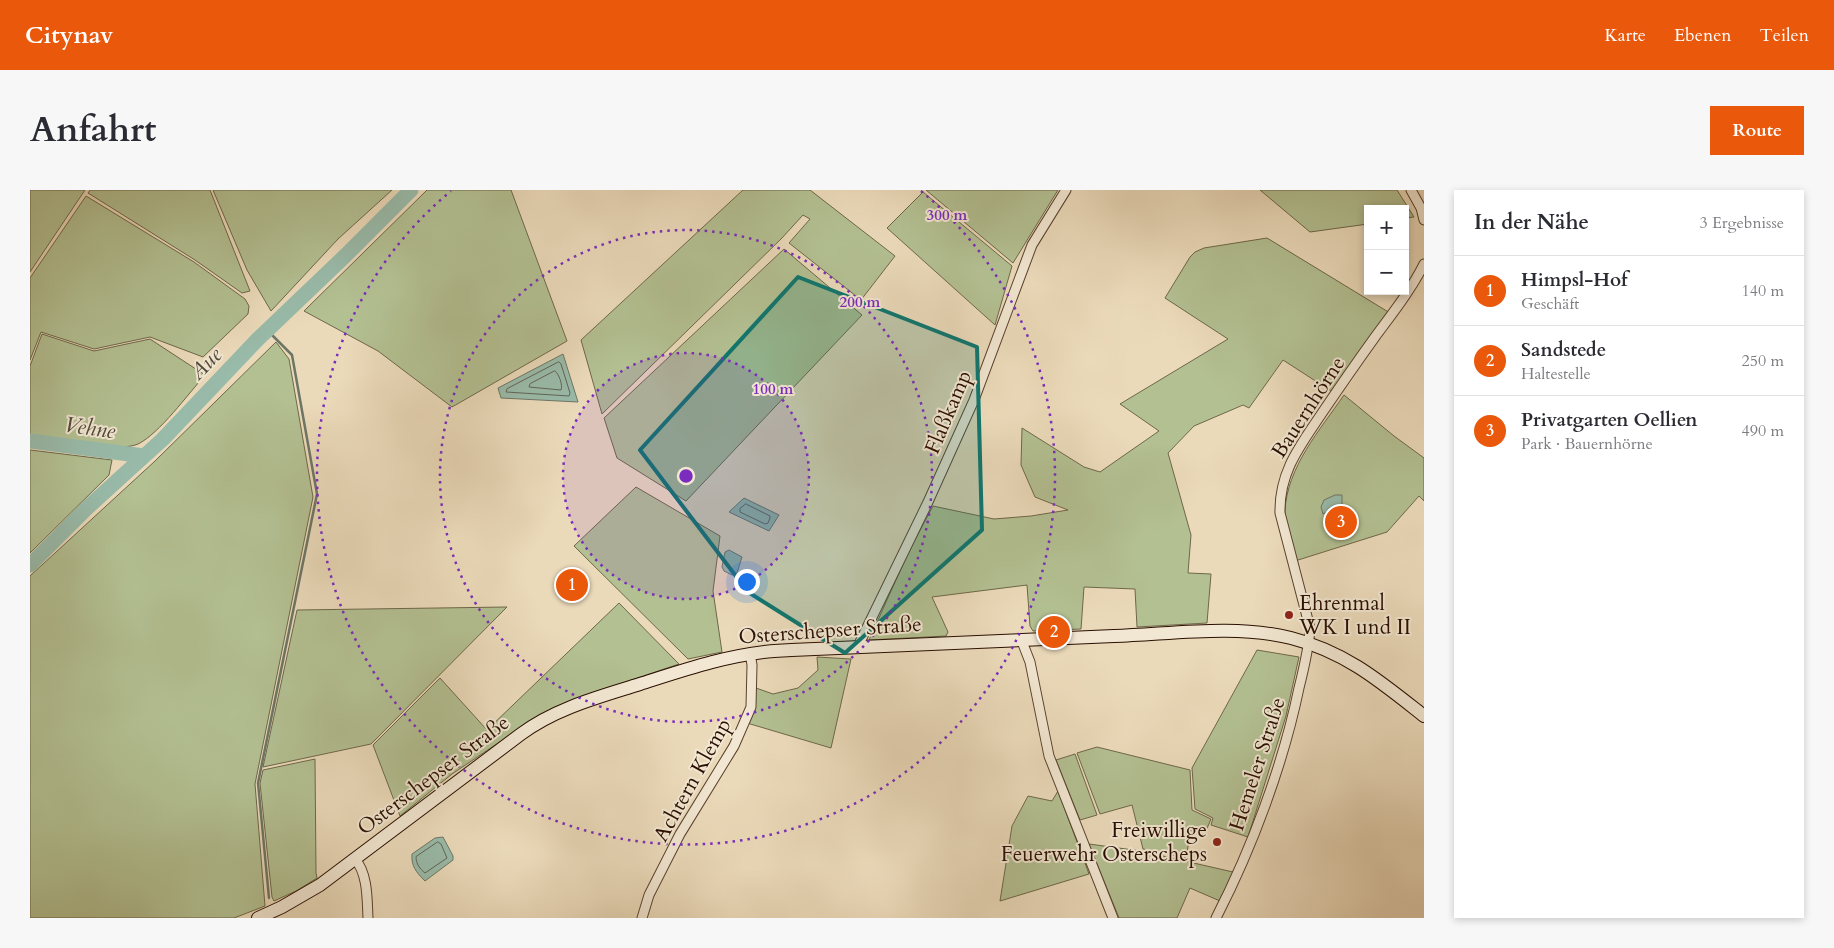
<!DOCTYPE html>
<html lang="de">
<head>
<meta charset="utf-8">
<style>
	:root { --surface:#fff; --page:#f7f7f7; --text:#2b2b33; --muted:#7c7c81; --line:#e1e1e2; --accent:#ea580c }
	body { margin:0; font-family:Cardo,serif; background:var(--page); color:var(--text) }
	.controls { position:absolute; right:15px; top:15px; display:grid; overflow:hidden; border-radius:0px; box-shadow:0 2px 8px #0003 }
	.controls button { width:45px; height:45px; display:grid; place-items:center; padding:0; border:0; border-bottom:1px solid var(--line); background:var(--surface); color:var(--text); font:25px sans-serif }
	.you { position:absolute; left:716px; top:391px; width:18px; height:18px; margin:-12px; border:4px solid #fff; border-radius:50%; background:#1a73e8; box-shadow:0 0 0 8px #1a73e833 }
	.badge { display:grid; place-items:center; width:32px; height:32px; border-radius:50%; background:var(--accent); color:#fff; font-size:16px; font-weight:700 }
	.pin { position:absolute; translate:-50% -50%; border:2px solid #fff; box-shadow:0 1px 5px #0006 }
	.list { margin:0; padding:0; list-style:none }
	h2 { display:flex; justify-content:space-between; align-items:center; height:65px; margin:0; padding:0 20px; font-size:21px }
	h2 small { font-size:16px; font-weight:400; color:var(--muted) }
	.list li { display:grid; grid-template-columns:32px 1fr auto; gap:15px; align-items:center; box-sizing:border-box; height:70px; padding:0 20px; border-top:1px solid var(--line) }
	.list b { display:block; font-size:19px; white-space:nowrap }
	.list p { margin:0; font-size:16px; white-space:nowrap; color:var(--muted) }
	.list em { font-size:16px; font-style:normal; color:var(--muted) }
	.map { position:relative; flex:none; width:1394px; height:728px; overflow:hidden; border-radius:0px }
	header { display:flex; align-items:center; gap:30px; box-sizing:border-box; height:70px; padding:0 25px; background:var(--accent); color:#fff }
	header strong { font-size:24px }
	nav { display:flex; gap:28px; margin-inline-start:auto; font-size:18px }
	.intro { display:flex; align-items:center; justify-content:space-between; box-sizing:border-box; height:120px; padding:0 30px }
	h1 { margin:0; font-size:35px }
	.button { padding:12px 22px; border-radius:0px; background:var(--accent); color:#fff; font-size:18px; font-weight:700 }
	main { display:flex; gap:30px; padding:0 30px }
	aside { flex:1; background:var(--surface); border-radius:0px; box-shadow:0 2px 8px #0003 }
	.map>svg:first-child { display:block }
	.green { fill:#b3c092; stroke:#6e6749 }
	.water { fill:#9ba; stroke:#6c7666 }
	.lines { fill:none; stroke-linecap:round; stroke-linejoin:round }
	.shore { stroke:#616455; stroke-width:1 }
	.stream { stroke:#6c7666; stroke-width:2.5 }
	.river { stroke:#9ba; stroke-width:15 }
	.minor-casing { stroke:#5a412e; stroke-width:11 }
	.secondary-casing { stroke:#290e00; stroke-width:14 }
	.minor { stroke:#f2e7d2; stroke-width:9 }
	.secondary { stroke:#f2e7d2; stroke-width:12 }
	.marked { fill:#0f766e; fill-opacity:0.2; stroke:#0f766e; stroke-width:4; stroke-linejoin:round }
	.ring { fill:none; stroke:#7b2cbf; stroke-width:2.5; stroke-dasharray:2.5 5 }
	.poi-dot { fill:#8f2418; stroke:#f2e7d2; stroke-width:2 }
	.labels { text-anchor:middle; stroke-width:4; stroke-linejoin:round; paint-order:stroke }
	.street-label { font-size:21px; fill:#290e00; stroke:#f2e7d2 }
	.poi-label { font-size:21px; fill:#290e00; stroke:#f2e7d2; text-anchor:start }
	.water-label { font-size:22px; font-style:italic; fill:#504b3c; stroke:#f2e7d2 }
	.centre { fill:#7b2cbf; stroke:#f2e7d2; stroke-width:2.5 }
	.ring-label { font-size:15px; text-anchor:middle; font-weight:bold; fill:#7b2cbf; stroke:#f2e7d2; stroke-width:4; stroke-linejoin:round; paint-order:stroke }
</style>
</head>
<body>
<header>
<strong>Citynav</strong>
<nav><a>Karte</a><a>Ebenen</a><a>Teilen</a></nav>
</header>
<div class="intro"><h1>Anfahrt</h1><a class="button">Route</a></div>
<main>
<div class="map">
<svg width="1394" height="728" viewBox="0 0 1394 728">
	<rect width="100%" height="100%" fill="#ebdaba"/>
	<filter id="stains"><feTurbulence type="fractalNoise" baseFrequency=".004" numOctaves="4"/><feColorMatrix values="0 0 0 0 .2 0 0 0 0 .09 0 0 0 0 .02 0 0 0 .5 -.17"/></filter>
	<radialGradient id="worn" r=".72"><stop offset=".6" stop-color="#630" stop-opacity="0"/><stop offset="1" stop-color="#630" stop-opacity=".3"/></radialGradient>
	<path class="green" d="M 0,0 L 55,0 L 0,82 Z
		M 60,0 L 180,0 L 220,101 L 212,103 L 165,70 L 58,3 Z
		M 183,0 L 362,0 L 308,49 L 241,121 L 217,80 Z
		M 397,0 L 481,0 L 537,151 L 422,217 L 348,161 L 274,121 Z
		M 713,0 L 780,0 L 865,66 L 831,110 L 759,53 L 780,29 L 773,25 L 751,49 L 572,224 L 551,150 Z
		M 896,0 L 1028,0 L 983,73 Z
		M 1230,0 L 1367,0 L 1384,27 L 1375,28 L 1375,19 L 1338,19 L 1338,34 L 1280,42 Z
		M 893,2 L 982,76 L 965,135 L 857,38 Z
		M 56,6 L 164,72 L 215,109 L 219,116 L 218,124 L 173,167 L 120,147 L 64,159 L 11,142 L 0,170 L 0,88 Z
		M 1237,48 L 1360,123 L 1301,201 L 1253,170 L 1219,218 L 1213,215 L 1164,236 L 1138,263 L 1161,345 L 1158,383 L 1181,384 L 1177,433 L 1107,437 L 1105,399 L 1054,397 L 1051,439 L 1003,441 L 1000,436 L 997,395 L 902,407 L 918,442 L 916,446 L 839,450 L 879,361 L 903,316 L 964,329 L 1001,326 L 1038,320 L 1005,307 L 991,275 L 992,238 L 1054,277 L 1070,282 L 1129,241 L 1090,214 L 1198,149 L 1135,108 L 1160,67 L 1165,62 L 1174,58 Z
		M 754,59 L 832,125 L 656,311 L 587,268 L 574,228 Z
		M 12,144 L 64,161 L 120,149 L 175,185 C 159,203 129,244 108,254 C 89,263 23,249 0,246 L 0,176 Z
		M 246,152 L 259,169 L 283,307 L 225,594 L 235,716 L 204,728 L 0,728 L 0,386 L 125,271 Z
		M 1314,205 L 1364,246 L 1394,268 L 1394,311 L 1389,306 L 1357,342 L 1265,371 C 1262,358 1254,333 1255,321 C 1257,277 1290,240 1314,205 Z
		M 0,260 L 82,270 L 79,285 L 0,363 Z
		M 606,297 L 690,346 L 683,401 L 692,462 L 658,469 L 544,356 Z
		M 589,413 L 649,474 L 551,507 L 498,533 L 422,584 L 370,626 L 343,555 L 410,488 L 457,540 Z
		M 477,417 L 341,554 L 233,577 L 267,420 Z
		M 1227,460 L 1269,467 L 1256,526 L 1218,647 L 1181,635 L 1183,628 L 1165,619 L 1162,578 Z
		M 787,467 L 821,469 L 801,558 L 717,533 L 723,517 L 726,498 L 743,504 L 768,498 L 788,480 Z
		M 1067,557 L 1160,580 L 1162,620 L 1181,629 L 1175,643 L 1161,640 L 1156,668 L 1113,659 L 1102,615 L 1070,624 L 1047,563 Z
		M 1045,564 L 1067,625 L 1050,630 L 1026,570 Z
		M 285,569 L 286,683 L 287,688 L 266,701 L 244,711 L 242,707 L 230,593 L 233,580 Z
		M 1028,601 L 1059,684 L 970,711 L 982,636 L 998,606 L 1022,611 Z
		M 1059,654 L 1111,661 L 1203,682 L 1190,711 L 1160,698 L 1147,728 L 1089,728 Z"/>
	<path class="water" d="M 533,164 L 548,212 L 471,208 L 468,198 Z
		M 1305,305 L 1312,305 L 1312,316 L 1306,317 L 1293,324 L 1291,317 L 1294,310 Z
		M 714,308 L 749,325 L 739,341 L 699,322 Z
		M 699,360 L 712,367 L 707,383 L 702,385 L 694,381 L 692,377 L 695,362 Z
		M 413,647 L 423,666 L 423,670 L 395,691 C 386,682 381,676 382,664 L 405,648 Z"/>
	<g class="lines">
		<path class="shore" d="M 529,172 L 531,174 L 540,203 L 539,206 L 476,202 L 477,199 Z
			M 525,181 C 529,184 533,195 531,200 L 499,197 L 500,194 Z
			M 716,314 L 740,326 L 740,328 L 738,333 L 735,334 L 710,322 L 710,319 Z
			M 408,652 L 411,654 L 417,668 L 395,683 C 390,679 386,674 386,667 Z"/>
		<path class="stream" d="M 237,140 L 262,165 L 287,304 L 228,593 L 239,708"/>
		<path class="river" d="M 0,251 L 114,266
			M 0,375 L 57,318 L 133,249 L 228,149 L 316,65 L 381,0"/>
		<defs>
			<path id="minor" d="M 1381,0 L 1391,18 L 1394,30
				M 991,449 L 1000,472 L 1019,566 L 1083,728
				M 829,457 L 830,452 L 898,312 L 944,210 L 1002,55 L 1036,0
				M 325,669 C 338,684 337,709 338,728
				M 612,728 L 619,705 L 650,644 L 704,556 L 721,517 L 722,475 L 720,463
				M 1186,728 C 1222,658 1253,575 1269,498 C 1274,478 1279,458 1280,438 L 1250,323 C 1249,282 1270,256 1292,223 C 1309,198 1327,172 1345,147 C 1362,124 1381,100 1394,74"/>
			<path id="secondary" d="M 228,728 L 252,717 L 290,695 L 491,544 C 526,518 569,507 610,494 C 654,480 697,465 744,461 C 857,455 970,450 1084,446 C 1143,444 1204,434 1261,448 C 1316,462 1351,492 1394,526"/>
		</defs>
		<use href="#minor" class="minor-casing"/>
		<use href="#secondary" class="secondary-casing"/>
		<use href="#minor" class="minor"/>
		<use href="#secondary" class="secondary"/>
	</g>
	<path class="marked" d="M 768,87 L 947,157 L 952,340 L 815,463 L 718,402 L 610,260 Z"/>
	<circle cx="656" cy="286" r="123" fill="#7b2cbf" fill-opacity=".12"/>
	<g class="ring">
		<circle cx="656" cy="286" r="123"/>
		<circle cx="656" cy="286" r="246"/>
		<path d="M891 1A369 369 0 1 1 421 1"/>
	</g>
	<g class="poi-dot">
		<circle cx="1259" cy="425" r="5"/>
		<circle cx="1187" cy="652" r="5"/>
	</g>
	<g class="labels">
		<g class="street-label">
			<text transform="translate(1278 217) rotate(-57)" y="7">Bauernhörne</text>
			<text transform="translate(918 222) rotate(-67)" y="7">Flaßkamp</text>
			<text transform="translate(800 440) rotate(-4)" y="7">Osterschepser Straße</text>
			<text transform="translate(1227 574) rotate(-72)" y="7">Hemeler Straße</text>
			<text transform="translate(403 585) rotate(-37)" y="7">Osterschepser Straße</text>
			<text transform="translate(662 590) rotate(-61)" y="7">Achtern Klemp</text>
		</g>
		<g class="poi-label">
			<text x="1269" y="420">Ehrenmal<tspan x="1269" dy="24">WK I und II</tspan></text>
			<text x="1177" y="647" text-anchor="end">Freiwillige<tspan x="1177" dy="24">Feuerwehr Osterscheps</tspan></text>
		</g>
		<g class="water-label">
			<text transform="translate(175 173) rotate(-46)" y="8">Aue</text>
			<text transform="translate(60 237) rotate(8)" y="8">Vehne</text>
		</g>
	</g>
	<circle cx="656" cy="286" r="8" class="centre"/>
	<g class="ring-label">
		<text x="917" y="30">300 m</text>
		<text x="830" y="117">200 m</text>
		<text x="743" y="204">100 m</text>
	</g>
	<rect width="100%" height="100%" filter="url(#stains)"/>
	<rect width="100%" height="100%" fill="url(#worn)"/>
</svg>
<div class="controls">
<button>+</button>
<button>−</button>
</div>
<div class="you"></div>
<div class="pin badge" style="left:542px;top:395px">1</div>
<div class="pin badge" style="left:1024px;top:442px">2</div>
<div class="pin badge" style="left:1311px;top:332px">3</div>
</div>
<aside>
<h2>In der Nähe<small>3 Ergebnisse</small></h2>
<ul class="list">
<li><span class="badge">1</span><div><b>Himpsl-Hof</b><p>Geschäft</p></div><em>140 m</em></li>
<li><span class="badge">2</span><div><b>Sandstede</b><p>Haltestelle</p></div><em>250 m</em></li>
<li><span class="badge">3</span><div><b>Privatgarten Oellien</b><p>Park · Bauernhörne</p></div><em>490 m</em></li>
</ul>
</aside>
</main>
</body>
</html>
